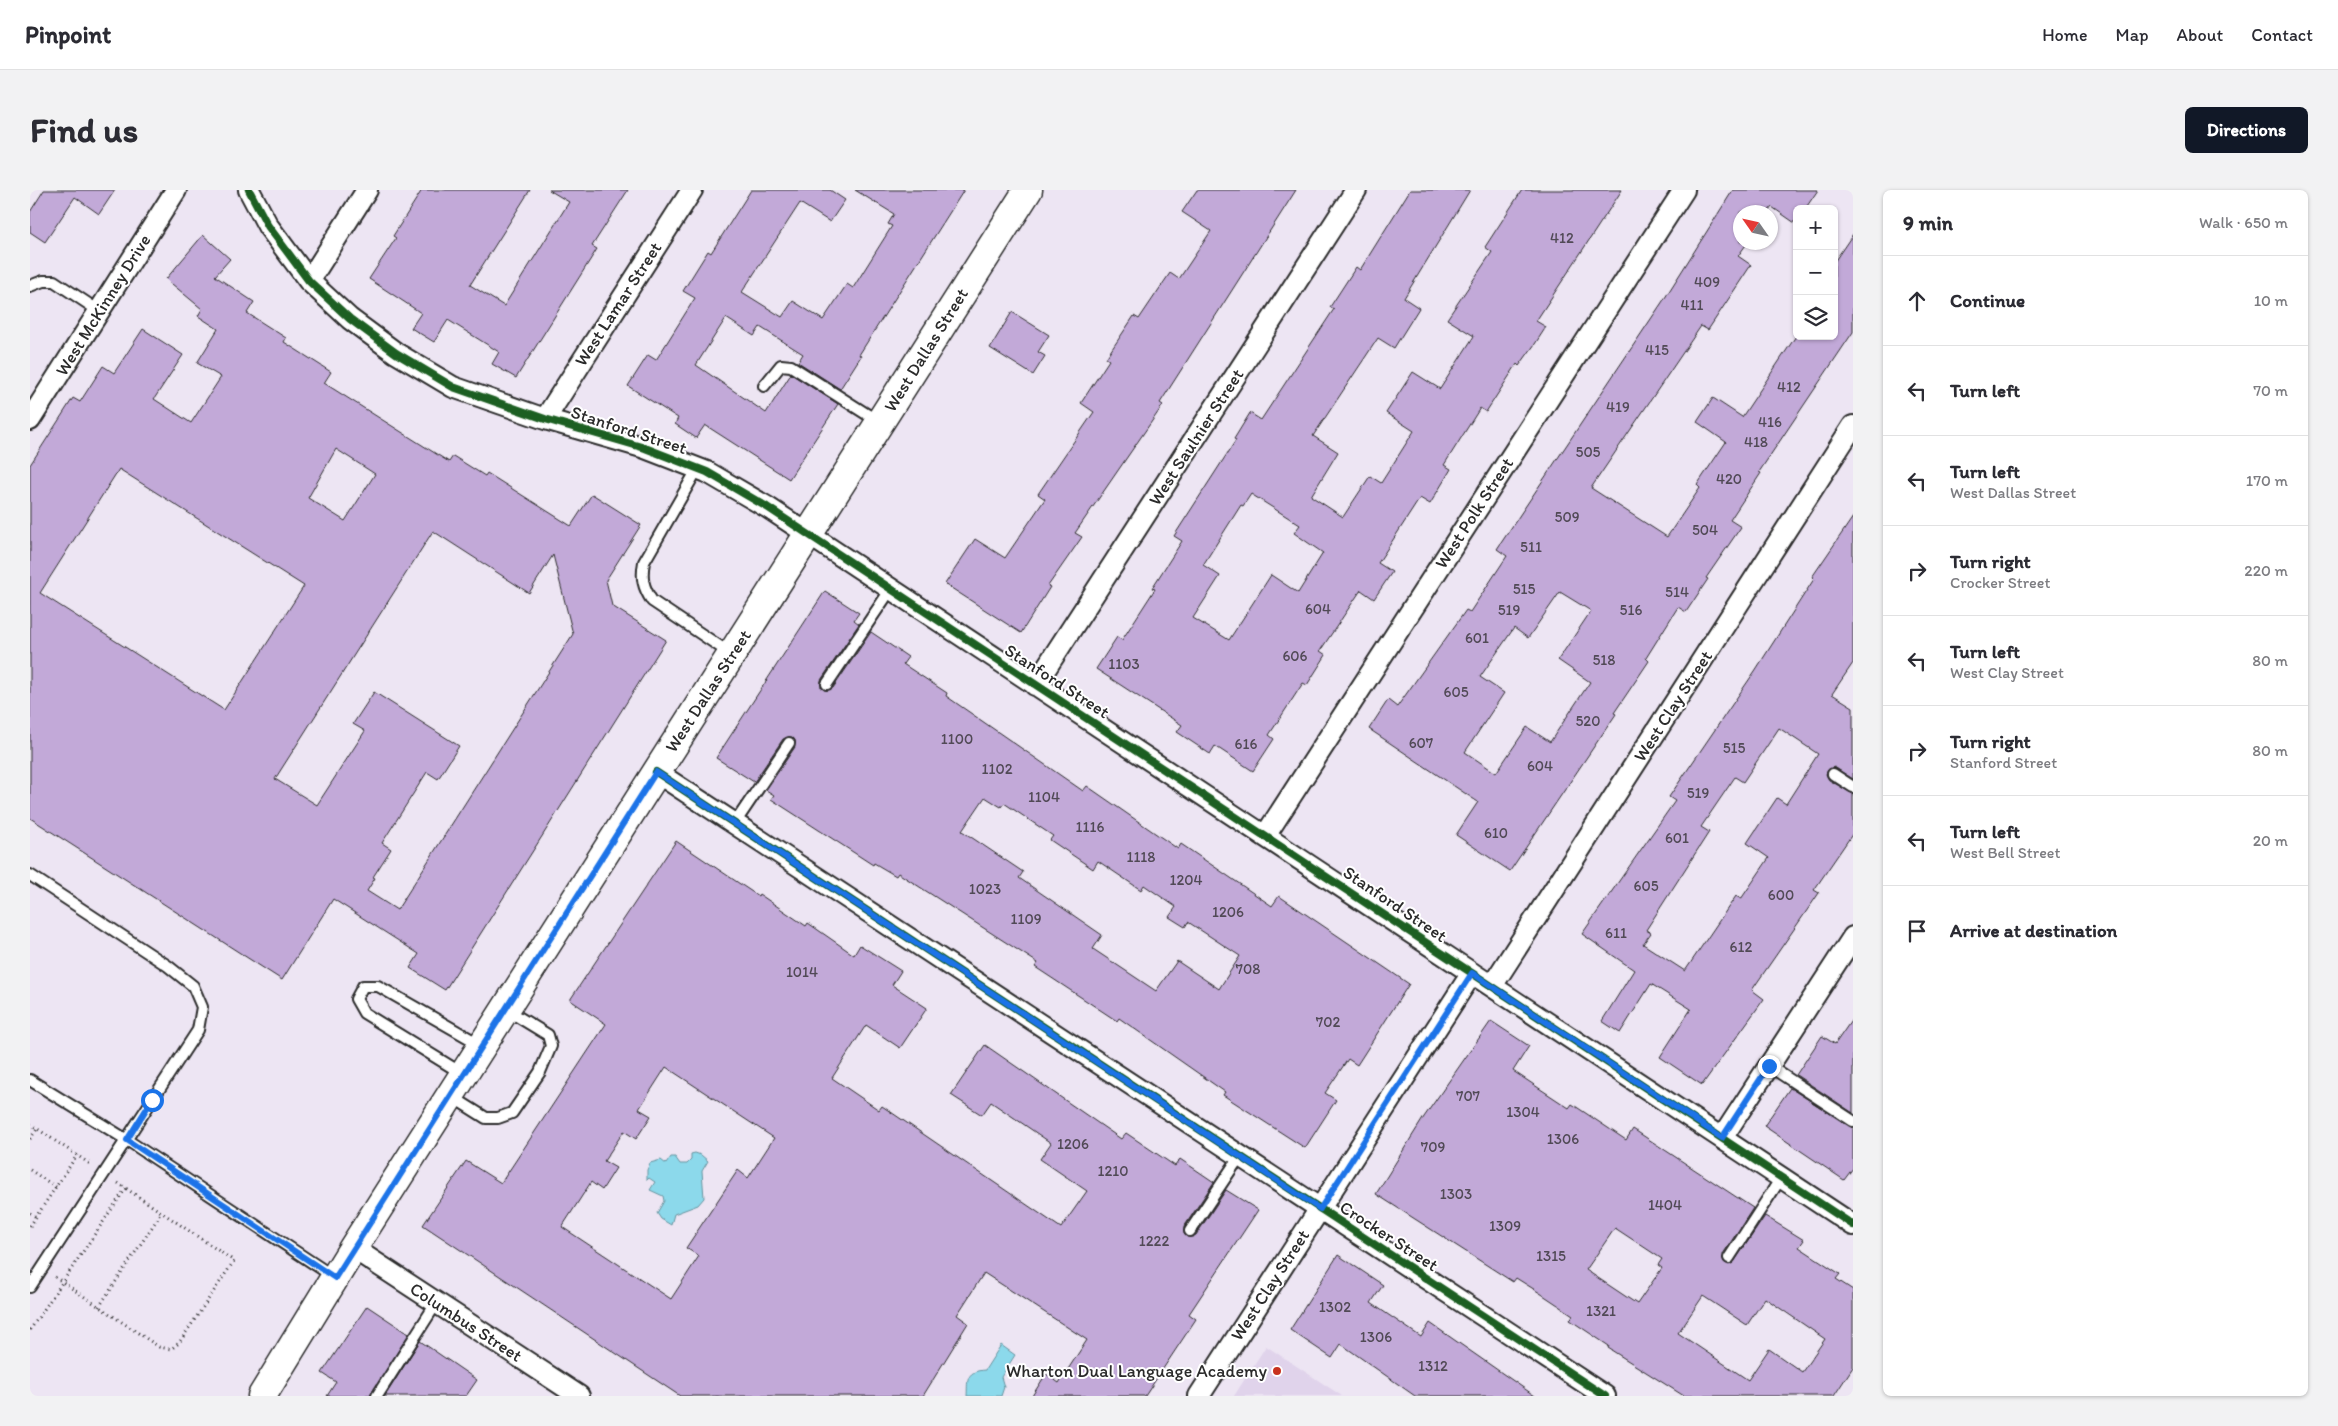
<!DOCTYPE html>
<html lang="en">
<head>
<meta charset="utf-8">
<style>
	:root { --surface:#fff; --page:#f2f2f3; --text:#2b2b33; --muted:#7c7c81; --line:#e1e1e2; --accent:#111827 }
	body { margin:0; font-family:Itim,sans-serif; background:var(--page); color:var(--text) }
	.controls { position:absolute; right:15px; top:15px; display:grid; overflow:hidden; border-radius:8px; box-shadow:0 1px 4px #0004 }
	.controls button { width:45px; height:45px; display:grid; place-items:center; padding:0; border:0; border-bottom:1px solid var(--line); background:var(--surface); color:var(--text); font:25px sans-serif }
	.compass { position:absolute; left:1703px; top:15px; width:45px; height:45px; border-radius:50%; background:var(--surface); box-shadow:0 1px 4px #0004; rotate:304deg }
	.stop { position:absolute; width:15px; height:15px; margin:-11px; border:4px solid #1a73e8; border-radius:50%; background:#fff }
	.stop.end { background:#1a73e8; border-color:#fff; box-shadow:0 1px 5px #0008 }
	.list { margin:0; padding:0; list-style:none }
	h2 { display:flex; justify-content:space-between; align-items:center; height:65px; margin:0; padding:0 20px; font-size:21px }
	h2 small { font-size:16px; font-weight:400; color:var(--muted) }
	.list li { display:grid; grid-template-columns:32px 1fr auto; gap:15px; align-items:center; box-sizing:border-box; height:90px; padding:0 20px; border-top:1px solid var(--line) }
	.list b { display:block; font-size:19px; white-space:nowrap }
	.list p { margin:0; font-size:16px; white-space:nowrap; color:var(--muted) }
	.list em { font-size:16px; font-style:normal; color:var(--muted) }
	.icon { flex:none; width:28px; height:28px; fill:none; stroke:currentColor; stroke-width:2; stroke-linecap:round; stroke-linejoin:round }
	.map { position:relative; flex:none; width:1823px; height:1206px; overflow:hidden; border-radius:8px }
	header { display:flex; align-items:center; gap:30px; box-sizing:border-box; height:70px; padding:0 25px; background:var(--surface); border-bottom:1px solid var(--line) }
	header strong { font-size:24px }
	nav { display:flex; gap:28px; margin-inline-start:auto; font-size:18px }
	.intro { display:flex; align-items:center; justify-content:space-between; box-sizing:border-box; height:120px; padding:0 30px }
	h1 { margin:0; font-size:35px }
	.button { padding:12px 22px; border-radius:8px; background:var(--accent); color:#fff; font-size:18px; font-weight:700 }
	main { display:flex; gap:30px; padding:0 30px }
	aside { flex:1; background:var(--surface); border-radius:8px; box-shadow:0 1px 4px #0004 }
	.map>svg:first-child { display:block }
	.built { fill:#e0d3eb }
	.water { fill:#8cd9eb; stroke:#65939e }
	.building { fill:#c2a9d8; stroke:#2b2b2b; fill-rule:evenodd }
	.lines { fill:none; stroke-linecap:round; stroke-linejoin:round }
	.service-casing { stroke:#2b2b2b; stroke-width:14 }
	.minor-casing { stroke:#2b2b2b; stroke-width:24 }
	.secondary-casing { stroke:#2b2b2b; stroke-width:31 }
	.path { stroke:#2b2b2b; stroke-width:3; stroke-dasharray:1 4; stroke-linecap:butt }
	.service { stroke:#fff; stroke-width:10 }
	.minor { stroke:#fff; stroke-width:20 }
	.secondary { stroke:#fff; stroke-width:28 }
	.cycleway-casing { stroke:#fff; stroke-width:11 }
	.cycleway { stroke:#1b5e20; stroke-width:8 }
	.route { stroke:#1a73e8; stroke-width:6 }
	.poi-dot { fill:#c8321e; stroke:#fff; stroke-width:2 }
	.labels { text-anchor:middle; stroke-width:4; stroke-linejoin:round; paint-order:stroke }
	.number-label { font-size:15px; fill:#514a56 }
	.street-label { font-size:18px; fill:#2b2b2b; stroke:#fff }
	.poi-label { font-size:18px; fill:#2b2b2b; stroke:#fff; text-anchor:end }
</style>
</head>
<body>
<header>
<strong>Pinpoint</strong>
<nav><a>Home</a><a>Map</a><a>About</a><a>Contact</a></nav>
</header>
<div class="intro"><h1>Find us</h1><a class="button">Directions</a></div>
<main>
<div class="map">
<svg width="1823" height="1206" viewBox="0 0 1823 1206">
	<rect width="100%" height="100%" fill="#ede5f3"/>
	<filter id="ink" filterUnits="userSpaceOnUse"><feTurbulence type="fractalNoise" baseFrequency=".02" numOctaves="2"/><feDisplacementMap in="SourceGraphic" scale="10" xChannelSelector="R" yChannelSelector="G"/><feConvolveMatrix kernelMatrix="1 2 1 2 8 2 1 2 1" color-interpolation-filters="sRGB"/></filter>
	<g filter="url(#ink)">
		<path class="built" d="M 1236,1156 L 1312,1206 L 1204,1206 Z"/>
		<path class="water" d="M 665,963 L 671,965 L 678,971 L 672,981 L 674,1008 L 668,1015 L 644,1024 L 641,1035 L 631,1029 L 627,1023 L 634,1011 L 633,1006 L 620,1000 L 625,992 L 619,988 L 617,990 L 617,980 L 620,973 L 631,970 L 636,974 L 641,967 L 645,967 L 650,974 L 657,974 L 661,970 L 661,964 Z
			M 971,1155 L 985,1165 L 971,1187 L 974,1197 L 971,1206 L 937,1206 C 938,1193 934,1181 955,1180 Z"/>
		<path class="building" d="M 14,0 L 85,0 L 69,24 L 45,7 L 15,52 L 0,42 L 0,22 Z
			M 392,0 L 500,0 L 440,95 L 474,116 L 539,12 L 519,0 L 598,0 L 562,56 L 567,59 L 486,188 L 462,174 L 469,162 L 418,130 L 404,152 L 381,138 L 391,123 L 339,89 L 366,48 L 363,46 Z
			M 721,0 L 800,0 L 815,10 L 800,32 L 770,13 L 712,102 L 752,127 L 763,111 L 793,130 L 817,94 L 823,98 L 862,36 L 858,34 L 864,24 L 825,0 L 934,0 L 829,165 L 831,166 L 810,199 L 768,172 L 773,164 L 730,137 L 724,146 L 696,128 L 666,175 L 736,223 L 761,184 L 808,214 L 759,289 L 675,235 L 666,248 L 645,234 L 648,228 L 598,196 L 618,165 L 626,170 L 665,108 L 653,101 L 678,61 L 681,63 Z
			M 1167,0 L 1266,0 L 1130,213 L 1133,215 L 1045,343 L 1052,347 L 1018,396 L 1020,397 L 991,443 L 915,394 L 945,349 L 975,368 L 1015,309 L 1008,304 L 1064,222 L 1051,213 L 1079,170 L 1076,168 L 1104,126 L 1109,129 L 1140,83 L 1149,89 L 1181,41 L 1152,22 Z
			M 1380,0 L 1440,0 L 1374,108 L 1389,118 L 1364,158 L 1348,148 L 1283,246 L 1308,262 L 1281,306 L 1313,327 L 1340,286 L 1351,293 L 1384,241 L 1356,223 L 1383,182 L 1410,199 L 1444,146 L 1417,129 L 1462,62 L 1455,57 L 1492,0 L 1592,0 L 1506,131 L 1516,137 L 1505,154 L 1489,176 L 1487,174 L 1456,222 L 1450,218 L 1414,275 L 1421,279 L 1400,314 L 1390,308 L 1348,373 L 1362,382 L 1344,409 L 1331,400 L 1290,461 L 1296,465 L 1277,495 L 1273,493 L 1239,545 L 1244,549 L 1223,581 L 1185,556 L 1180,564 L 1147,542 L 1152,535 L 1066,479 L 1087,447 L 1092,450 L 1125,399 L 1122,398 L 1152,351 L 1144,346 L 1206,250 L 1204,249 L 1220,223 L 1231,230 L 1304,119 L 1300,117 L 1326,77 L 1330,80 ZM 1221,304 L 1270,335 L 1264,343 L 1293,363 L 1268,403 L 1241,385 L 1199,450 L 1163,428 L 1190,386 L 1173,375 L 1211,315 L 1213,316 Z
			M 1703,0 L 1788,0 L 1775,19 L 1767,19 L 1765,33 L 1742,17 L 1738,22 L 1710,22 L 1710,52 L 1718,52 L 1708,66 L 1721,75 L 1678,140 L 1671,136 L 1561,298 L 1637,347 L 1670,298 L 1667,295 L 1696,252 L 1667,232 L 1683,208 L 1712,227 L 1766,146 L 1804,146 L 1804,72 L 1823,44 L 1823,142 L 1729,282 L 1731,283 L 1700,330 L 1711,337 L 1676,388 L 1678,389 L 1656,422 L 1648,417 L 1616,468 L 1619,471 L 1584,523 L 1586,524 L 1480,681 L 1426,645 L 1448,612 L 1339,539 L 1358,510 L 1367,517 L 1436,420 L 1440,422 L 1477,366 L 1467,359 L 1633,111 ZM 1530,402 L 1561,421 L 1528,470 L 1560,492 L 1520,552 L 1497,537 L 1466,583 L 1435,562 L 1474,503 L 1450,487 L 1484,438 L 1498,448 Z
			M 173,45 L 200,69 L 185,86 L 224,112 L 217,123 L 256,148 L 254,152 L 301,182 L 294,193 L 419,272 L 423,266 L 455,286 L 457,283 L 541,336 L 562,304 L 611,335 L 576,390 L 582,416 L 636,450 L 415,800 L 380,778 L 389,764 L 303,709 L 252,790 L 0,628 L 0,275 L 43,208 L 50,212 L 73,176 L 84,183 L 113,139 L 153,165 L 124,209 L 161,233 L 191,187 L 167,173 L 188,139 L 168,126 L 172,119 L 136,89 ZM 306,259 L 345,284 L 315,331 L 278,308 ZM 89,279 L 274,396 L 194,520 L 10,403 ZM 403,341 L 499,403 L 523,365 L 543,444 L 367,720 L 337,701 L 345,688 L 343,687 L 361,659 L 352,653 L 397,582 L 408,589 L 429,556 L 344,502 L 323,534 L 335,541 L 287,615 L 245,589 Z
			M 982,122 L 1019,145 L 1008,162 L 1015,166 L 1003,185 L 960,158 Z
			M 1823,327 L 1823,473 L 1802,504 L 1823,517 L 1823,589 L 1804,577 L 1798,580 L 1796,584 L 1799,590 L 1823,604 L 1823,643 L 1784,700 L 1789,703 L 1722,800 L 1734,809 L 1672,895 L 1630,867 L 1661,819 L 1621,794 L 1590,843 L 1572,831 L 1604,780 L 1552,744 L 1645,611 L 1639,607 L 1725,481 L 1784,389 L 1782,387 ZM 1749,538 L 1788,564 L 1756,614 L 1747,608 L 1717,653 L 1739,668 L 1711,709 L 1706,706 L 1655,781 L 1613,754 L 1621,743 L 1616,740 L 1679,642 L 1671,637 L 1705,587 L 1713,592 Z
			M 795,401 L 829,423 L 824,430 L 829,434 L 791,490 L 791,497 L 794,500 L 803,498 L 841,442 L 878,467 L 873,474 L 917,503 L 916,506 L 1053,601 L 1057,596 L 1148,659 L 1151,654 L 1242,716 L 1249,706 L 1379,794 L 1327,875 L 1318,869 L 1295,903 L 1306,910 L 1275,958 L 1193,905 L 1195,902 L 1089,828 L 1087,831 L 1005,777 L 1008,773 L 868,683 L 866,686 L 844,673 L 843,675 L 741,609 L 744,605 L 736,600 L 765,557 L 765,550 L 762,547 L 753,549 L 724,592 L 686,568 ZM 955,607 L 971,617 L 974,613 L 1023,646 L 1020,650 L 1063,679 L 1068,671 L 1111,700 L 1114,695 L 1146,717 L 1139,727 L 1155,737 L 1158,732 L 1210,766 L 1189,799 L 1147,771 L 1126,801 L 1063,759 L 1072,745 L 989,688 L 993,682 L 932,641 Z
			M 646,651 L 728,706 L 729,704 L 776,736 L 778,733 L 824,765 L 830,755 L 871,781 L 862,795 L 897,818 L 870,858 L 836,835 L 802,888 L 849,920 L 852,916 L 1031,1038 L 1057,1001 L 1010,969 L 1021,953 L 961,912 L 952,925 L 921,905 L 955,855 L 1091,949 L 1096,943 L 1145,976 L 1150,969 L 1184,992 L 1154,1037 L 1154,1044 L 1157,1047 L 1166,1045 L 1196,1000 L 1228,1020 L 1159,1124 L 1166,1129 L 1115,1206 L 1002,1206 L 1016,1184 L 1029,1193 L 1057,1150 L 954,1083 L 927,1125 L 938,1133 L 893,1206 L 650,1206 L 393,1035 L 436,971 L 471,993 L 576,834 L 540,810 ZM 636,877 L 744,948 L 718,988 L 708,980 L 656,1058 L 669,1066 L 641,1109 L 532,1037 L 561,992 L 572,1000 L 586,978 L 574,971 L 594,941 L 606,949 L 621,926 L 609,919 Z
			M 1823,828 L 1823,923 L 1766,885 L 1792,846 L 1805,854 Z
			M 1461,831 L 1499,856 L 1483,881 L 1539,918 L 1542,914 L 1596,950 L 1603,939 L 1723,1018 L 1693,1064 L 1695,1073 L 1699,1075 L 1704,1072 L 1735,1026 L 1774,1050 L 1769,1057 L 1810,1084 L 1806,1089 L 1823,1100 L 1823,1177 L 1804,1206 L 1654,1206 L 1578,1158 L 1579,1156 L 1540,1130 L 1543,1125 L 1510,1103 L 1486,1088 L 1483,1092 L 1346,1004 L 1394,927 ZM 1585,1038 L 1632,1069 L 1628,1075 L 1632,1078 L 1607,1114 L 1556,1080 ZM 1673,1106 L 1717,1135 L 1735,1108 L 1795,1149 L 1772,1182 L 1739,1159 L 1718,1190 L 1648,1143 Z
			M 1760,898 L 1823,938 L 1823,978 L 1814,990 L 1734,936 Z
			M 1308,1065 L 1353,1095 L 1341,1113 L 1391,1147 L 1400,1133 L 1505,1206 L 1385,1206 L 1311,1154 L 1302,1168 L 1260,1140 Z
			M 337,1116 L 379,1144 L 340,1206 L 297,1206 L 306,1192 L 292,1183 Z
			M 390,1151 L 447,1190 L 436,1206 L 355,1206 Z"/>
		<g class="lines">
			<defs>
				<path id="service" d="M 0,96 L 13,91 L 24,91 L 69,121
					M 734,196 L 751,175 L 761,176 L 849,232
					M 668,278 L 614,372 C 611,388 613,397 622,411 L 701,464
					M 797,494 L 861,399
					M 1803,584 L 1823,597
					M 705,633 L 759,553
					M 0,685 L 138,776 L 163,796 L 172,817 L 168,840 L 0,1097
					M 1739,876 L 1823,931
					M 433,884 L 334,823 L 326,809 L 333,796 L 348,796 L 451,855
					M 0,890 L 97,950 L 304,1087
					M 421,906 L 456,928 L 468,928 L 482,923 L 510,882 L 521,856 L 518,845 L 477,820
					M 1160,1041 L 1210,966
					M 1699,1068 L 1751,988
					M 347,1206 L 407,1112"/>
				<path id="minor" d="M 219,0 L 238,36 L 279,91 L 320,129 L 366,163 L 423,197 L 515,229 L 615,258 L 677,282 L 737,317 L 1823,1035
					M 279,91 L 337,0
					M 515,229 L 662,0
					M 0,230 L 146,0
					M 1005,495 L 1326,0
					M 626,582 L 1575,1206
					M 1235,646 L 1654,0
					M 1462,796 L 1823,236
					M 1692,948 L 1823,747
					M 323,1058 L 549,1206
					M 1169,1206 L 1442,783"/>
				<path id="secondary" d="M 232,1206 L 323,1058 L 998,0"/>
			</defs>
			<use href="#service" class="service-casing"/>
			<use href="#minor" class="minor-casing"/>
			<use href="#secondary" class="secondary-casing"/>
			<path class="path" d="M 0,934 L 60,974
				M 0,949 L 7,939
				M 0,980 L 26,997
				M 0,1023 L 6,1027
				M 0,1036 L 47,965
				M 25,1087 L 129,1157 L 141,1159 L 149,1153 L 204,1071 L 88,993
				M 69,1117 L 132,1022
				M 0,1140 L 96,998"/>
			<use href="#service" class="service"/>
			<use href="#minor" class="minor"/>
			<use href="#secondary" class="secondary"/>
			<defs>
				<path id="cycleway" d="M 219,0 L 238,36 L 279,91 L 320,129 L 366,163 L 423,197 L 515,229 L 615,258 L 677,282 L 737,317 L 1823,1035
					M 626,582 L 1575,1206"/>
			</defs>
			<use href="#cycleway" class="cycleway-casing"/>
			<use href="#cycleway" class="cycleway"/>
		</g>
	</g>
	<g class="lines" filter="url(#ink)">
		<path class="route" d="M 122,910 L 97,950 L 305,1088 L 626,582 L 1290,1019 L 1442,783 L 1692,948 L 1739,876"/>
	</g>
	<circle class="poi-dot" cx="1247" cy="1181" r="5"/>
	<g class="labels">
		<g class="number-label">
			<text x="1532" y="53">412</text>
			<text x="1677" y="97">409</text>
			<text x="1662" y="120">411</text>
			<text x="1627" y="165">415</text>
			<text x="1759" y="202">412</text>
			<text x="1588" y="222">419</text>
			<text x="1740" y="237">416</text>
			<text x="1726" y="257">418</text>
			<text x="1558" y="267">505</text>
			<text x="1699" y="294">420</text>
			<text x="1537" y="332">509</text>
			<text x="1675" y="345">504</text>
			<text x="1501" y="362">511</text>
			<text x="1494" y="404">515</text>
			<text x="1647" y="407">514</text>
			<text x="1288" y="424">604</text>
			<text x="1479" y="425">519</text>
			<text x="1601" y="425">516</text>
			<text x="1447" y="453">601</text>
			<text x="1265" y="471">606</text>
			<text x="1574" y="475">518</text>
			<text x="1094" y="479">1103</text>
			<text x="1426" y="507">605</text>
			<text x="1558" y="536">520</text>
			<text x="927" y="554">1100</text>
			<text x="1391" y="558">607</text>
			<text x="1216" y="559">616</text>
			<text x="1704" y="563">515</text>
			<text x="1510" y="581">604</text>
			<text x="967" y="584">1102</text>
			<text x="1668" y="608">519</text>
			<text x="1014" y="612">1104</text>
			<text x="1060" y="642">1116</text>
			<text x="1466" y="648">610</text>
			<text x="1647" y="653">601</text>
			<text x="1111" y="672">1118</text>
			<text x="1156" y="695">1204</text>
			<text x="1616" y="701">605</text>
			<text x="955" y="704">1023</text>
			<text x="1751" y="710">600</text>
			<text x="1198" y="727">1206</text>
			<text x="996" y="734">1109</text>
			<text x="1586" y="748">611</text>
			<text x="1711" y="762">612</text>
			<text x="1218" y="784">708</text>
			<text x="772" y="787">1014</text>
			<text x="1298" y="837">702</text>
			<text x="1438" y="911">707</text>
			<text x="1493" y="927">1304</text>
			<text x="1533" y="954">1306</text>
			<text x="1043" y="959">1206</text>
			<text x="1403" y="962">709</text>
			<text x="1083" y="986">1210</text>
			<text x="1426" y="1009">1303</text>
			<text x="1635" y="1020">1404</text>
			<text x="1475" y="1041">1309</text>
			<text x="1124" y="1056">1222</text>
			<text x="1521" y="1071">1315</text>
			<text x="1305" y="1122">1302</text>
			<text x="1571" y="1126">1321</text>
			<text x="1346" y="1152">1306</text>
			<text x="1403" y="1181">1312</text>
		</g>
		<g class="street-label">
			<text transform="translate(588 114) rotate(-57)" y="6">West Lamar Street</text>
			<text transform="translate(73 115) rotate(-58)" y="6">West McKinney Drive</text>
			<text transform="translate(896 160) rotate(-58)" y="6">West Dallas Street</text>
			<text transform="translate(599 240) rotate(18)" y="6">Stanford Street</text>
			<text transform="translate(1166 247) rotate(-57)" y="6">West Saulnier Street</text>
			<text transform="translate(1444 323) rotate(-57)" y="6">West Polk Street</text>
			<text transform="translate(1027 491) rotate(33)" y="6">Stanford Street</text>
			<text transform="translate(678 501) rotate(-57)" y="6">West Dallas Street</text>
			<text transform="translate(1643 516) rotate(-57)" y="6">West Clay Street</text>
			<text transform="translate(1365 714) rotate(34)" y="6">Stanford Street</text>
			<text transform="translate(1359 1046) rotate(33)" y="6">Crocker Street</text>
			<text transform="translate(1240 1095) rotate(-57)" y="6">West Clay Street</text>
			<text transform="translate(436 1132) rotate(33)" y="6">Columbus Street</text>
		</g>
		<g class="poi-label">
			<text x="1237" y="1187">Wharton Dual Language Academy</text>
		</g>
	</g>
</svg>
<div class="controls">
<button>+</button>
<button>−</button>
<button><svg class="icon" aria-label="layers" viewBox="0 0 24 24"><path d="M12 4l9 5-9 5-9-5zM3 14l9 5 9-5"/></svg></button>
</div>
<svg class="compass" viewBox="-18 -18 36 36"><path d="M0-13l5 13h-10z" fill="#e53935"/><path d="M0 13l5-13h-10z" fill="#7c7c81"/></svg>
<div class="stop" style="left:122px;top:910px"></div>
<div class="stop end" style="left:1739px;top:876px"></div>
</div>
<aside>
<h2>9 min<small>Walk · 650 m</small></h2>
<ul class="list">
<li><svg class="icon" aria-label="ahead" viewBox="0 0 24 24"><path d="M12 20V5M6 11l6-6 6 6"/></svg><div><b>Continue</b></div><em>10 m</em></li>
<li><svg class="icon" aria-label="left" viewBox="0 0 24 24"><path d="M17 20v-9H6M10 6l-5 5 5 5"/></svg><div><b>Turn left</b></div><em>70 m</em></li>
<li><svg class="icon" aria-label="left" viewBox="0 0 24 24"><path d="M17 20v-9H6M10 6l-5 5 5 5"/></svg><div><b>Turn left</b><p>West Dallas Street</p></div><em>170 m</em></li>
<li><svg class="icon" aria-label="right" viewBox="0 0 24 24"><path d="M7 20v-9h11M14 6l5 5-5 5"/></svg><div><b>Turn right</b><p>Crocker Street</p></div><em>220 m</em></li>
<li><svg class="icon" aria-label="left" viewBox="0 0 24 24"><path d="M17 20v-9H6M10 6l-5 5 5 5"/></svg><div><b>Turn left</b><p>West Clay Street</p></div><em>80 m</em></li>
<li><svg class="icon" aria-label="right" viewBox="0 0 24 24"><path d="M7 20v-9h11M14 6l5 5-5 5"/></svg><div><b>Turn right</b><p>Stanford Street</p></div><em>80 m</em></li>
<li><svg class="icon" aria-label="left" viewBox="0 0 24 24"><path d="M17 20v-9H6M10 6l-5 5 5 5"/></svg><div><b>Turn left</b><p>West Bell Street</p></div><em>20 m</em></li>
<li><svg class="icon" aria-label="arrive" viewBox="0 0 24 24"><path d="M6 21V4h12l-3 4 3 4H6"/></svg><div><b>Arrive at destination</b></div></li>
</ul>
</aside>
</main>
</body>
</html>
